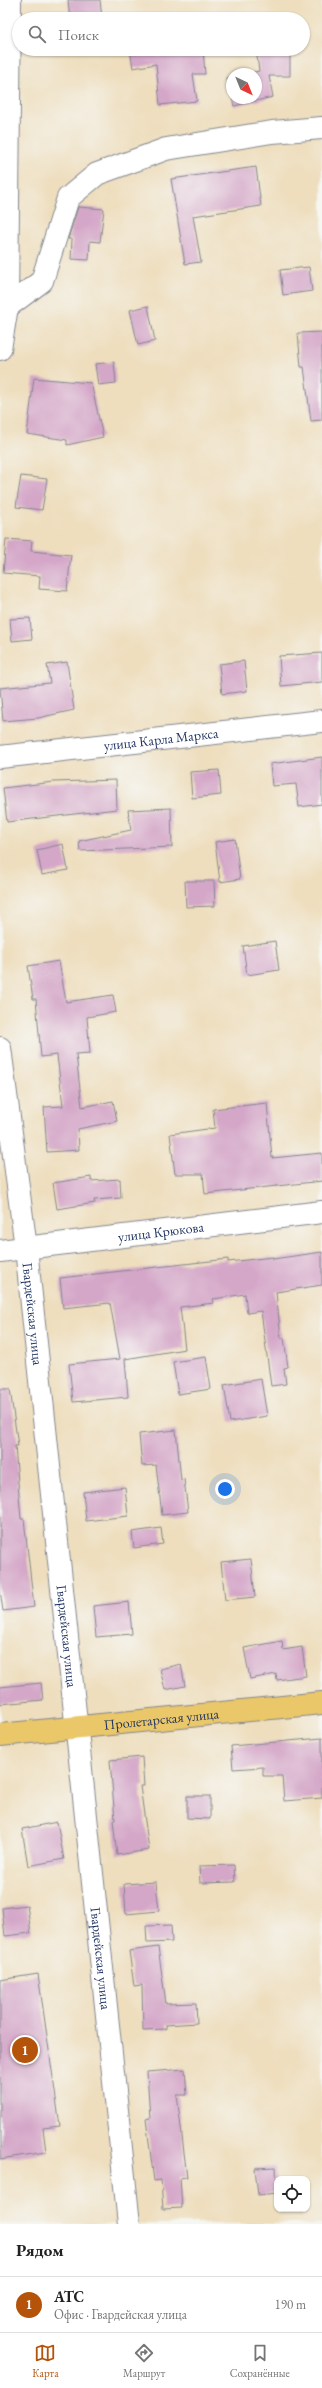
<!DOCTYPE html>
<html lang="ru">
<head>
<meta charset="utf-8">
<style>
	:root { --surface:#fff; --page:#f6f6f6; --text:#222; --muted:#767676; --line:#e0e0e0; --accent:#b45309 }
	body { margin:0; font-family:"EB Garamond",serif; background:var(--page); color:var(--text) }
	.controls { position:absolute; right:12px; bottom:12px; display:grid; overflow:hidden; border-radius:8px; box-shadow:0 1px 3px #0004 }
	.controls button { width:36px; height:36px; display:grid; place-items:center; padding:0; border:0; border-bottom:1px solid var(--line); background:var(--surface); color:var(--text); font:20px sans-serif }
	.compass { position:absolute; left:226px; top:68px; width:36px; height:36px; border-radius:50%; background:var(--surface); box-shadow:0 1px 3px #0004; rotate:137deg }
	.you { position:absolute; left:225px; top:1489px; width:14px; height:14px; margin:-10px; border:3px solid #fff; border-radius:50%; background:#1a73e8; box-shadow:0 0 0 6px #1a73e833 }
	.badge { display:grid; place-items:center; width:26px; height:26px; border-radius:50%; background:var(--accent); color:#fff; font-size:13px; font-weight:700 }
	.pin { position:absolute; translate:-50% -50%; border:2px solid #fff; box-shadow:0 1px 4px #0006 }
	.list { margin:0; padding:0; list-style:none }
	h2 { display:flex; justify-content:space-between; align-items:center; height:52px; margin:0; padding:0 16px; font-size:17px }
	h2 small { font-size:13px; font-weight:400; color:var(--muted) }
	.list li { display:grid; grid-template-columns:26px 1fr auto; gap:12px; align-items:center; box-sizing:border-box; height:56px; padding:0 16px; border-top:1px solid var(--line) }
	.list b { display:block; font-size:15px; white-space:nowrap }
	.list p { margin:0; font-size:13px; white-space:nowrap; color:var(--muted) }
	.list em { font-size:13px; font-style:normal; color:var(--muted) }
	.icon { flex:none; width:22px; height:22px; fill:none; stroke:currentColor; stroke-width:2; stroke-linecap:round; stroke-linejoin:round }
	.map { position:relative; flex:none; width:322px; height:2224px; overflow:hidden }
	.search { position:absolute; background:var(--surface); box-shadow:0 1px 3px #0004; left:12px; right:12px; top:12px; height:44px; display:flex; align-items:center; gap:10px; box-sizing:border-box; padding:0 14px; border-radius:22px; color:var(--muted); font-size:15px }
	.sheet { height:108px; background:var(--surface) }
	nav { display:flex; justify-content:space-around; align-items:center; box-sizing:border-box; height:56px; border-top:1px solid var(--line); background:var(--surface); font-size:11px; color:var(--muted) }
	nav a { display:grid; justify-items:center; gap:2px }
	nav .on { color:var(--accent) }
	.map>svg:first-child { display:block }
	.building { fill:#d4a6c8 }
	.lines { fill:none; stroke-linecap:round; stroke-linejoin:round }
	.minor-casing { stroke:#84868e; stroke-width:24 }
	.major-casing { stroke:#84868e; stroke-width:24 }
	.minor { stroke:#fff; stroke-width:22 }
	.major { stroke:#eac769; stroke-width:22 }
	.labels { text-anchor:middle; stroke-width:3; stroke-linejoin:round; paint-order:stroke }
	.street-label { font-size:14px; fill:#1b2f5e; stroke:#f6f6f2 }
</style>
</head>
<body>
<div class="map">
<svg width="322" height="2224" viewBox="0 0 322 2224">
	<rect width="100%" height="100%" fill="#f6f6f2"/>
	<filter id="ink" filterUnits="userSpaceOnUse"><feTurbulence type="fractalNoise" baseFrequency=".025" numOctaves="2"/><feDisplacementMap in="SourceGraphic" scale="8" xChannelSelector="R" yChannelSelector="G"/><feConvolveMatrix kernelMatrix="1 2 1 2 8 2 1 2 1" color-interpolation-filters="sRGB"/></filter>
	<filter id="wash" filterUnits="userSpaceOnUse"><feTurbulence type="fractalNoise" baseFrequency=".012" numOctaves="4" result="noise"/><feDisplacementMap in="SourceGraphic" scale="16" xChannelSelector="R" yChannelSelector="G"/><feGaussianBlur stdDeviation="0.9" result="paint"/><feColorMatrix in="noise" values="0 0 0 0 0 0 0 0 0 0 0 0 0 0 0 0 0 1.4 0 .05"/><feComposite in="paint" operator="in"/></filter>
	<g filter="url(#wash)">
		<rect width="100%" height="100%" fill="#eedebe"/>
		<g id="blocks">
			<path class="building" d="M 68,0 L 100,0 L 102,19 L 70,19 Z
				M 130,49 L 203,49 L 205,74 L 193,74 L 197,101 L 160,105 L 156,64 L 133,68 Z
				M 256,49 L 290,49 L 290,76 L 269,76 L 273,97 L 234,106 L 227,78 L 232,77 L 232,98 L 256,98 L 256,74 L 246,74 L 259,71 Z
				M 256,167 L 261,206 L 193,216 L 201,262 L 185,264 L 171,179 Z
				M 78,207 L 104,209 L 100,242 L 90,241 L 89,260 L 71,259 L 72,239 L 68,239 Z
				M 309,267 L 312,291 L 283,295 L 280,270 Z
				M 148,306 L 155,341 L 138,345 L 130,310 Z
				M 322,332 L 322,420 L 311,421 L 304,367 L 301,367 L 298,333 Z
				M 114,362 L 116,383 L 98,385 L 95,364 Z
				M 34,378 L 91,383 L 103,437 L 67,445 L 67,440 L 27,434 Z
				M 21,476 L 47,479 L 42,510 L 16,507 Z
				M 6,539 L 32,541 L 31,551 L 71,555 L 67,591 L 39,589 L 40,576 L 3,573 Z
				M 30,618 L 32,639 L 12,641 L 10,619 Z
				M 322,653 L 322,682 L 281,686 L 279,656 Z
				M 244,661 L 247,691 L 222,694 L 219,664 Z
				M 67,662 L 74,710 L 38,718 L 3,721 L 0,688 L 50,683 L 47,665 Z
				M 322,757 L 322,804 L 299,807 L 296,784 L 272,786 L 270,764 Z
				M 219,770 L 221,795 L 192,798 L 190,772 Z
				M 116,780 L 117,809 L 7,822 L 3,788 L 54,782 Z
				M 171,808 L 172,847 L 80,851 L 79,841 L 131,830 L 128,810 Z
				M 235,839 L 240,879 L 220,882 L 215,842 Z
				M 63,844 L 68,870 L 42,875 L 37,850 Z
				M 185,881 L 214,881 L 215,906 L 186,907 Z
				M 275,941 L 279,970 L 247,975 L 243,946 Z
				M 59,961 L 66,1002 L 113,995 L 116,1012 L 87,1017 L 90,1053 L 76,1054 L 82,1107 L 113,1101 L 117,1121 L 78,1129 L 79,1150 L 47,1152 L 44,1107 L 63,1106 L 57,1055 L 41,1057 L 36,999 L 33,999 L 28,966 Z
				M 267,1103 L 272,1158 L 322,1153 L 322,1181 L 205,1194 L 203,1174 L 175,1174 L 170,1134 L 215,1128 L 213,1109 Z
				M 91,1177 L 91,1181 L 120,1179 L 121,1198 L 94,1200 L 95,1203 L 57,1209 L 53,1183 Z
				M 322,1252 L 322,1285 L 276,1292 L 281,1338 L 284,1338 L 288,1367 L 284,1368 L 286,1384 L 271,1386 L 261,1311 L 247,1313 L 245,1294 L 213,1299 L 214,1303 L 180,1307 L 185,1349 L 125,1359 L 128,1397 L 73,1402 L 69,1364 L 120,1359 L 110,1303 L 63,1308 L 60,1278 L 228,1259 L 228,1262 L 273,1257 L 273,1259 Z
				M 206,1357 L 211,1389 L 178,1394 L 173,1362 Z
				M 261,1379 L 267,1416 L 230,1422 L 224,1385 Z
				M 0,1389 L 10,1389 L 18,1446 L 15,1446 L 21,1519 L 24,1519 L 34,1607 L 3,1611 L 0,1590 Z
				M 176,1430 L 181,1480 L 184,1479 L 188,1512 L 162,1515 L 156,1465 L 142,1466 L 139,1434 Z
				M 125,1487 L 128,1516 L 86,1521 L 83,1492 Z
				M 161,1528 L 163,1544 L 134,1548 L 132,1532 Z
				M 251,1559 L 255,1597 L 225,1600 L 221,1562 Z
				M 129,1602 L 132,1634 L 96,1637 L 93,1606 Z
				M 282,1641 L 283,1650 L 302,1647 L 306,1676 L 277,1680 L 276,1674 L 250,1679 L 244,1648 Z
				M 181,1664 L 185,1686 L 165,1690 L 160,1669 Z
				M 41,1683 L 43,1700 L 0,1704 L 0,1687 Z
				M 322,1738 L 322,1798 L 284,1801 L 282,1776 L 263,1776 L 263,1767 L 233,1769 L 231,1746 Z
				M 142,1757 L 144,1786 L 140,1786 L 149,1850 L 117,1855 L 113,1820 L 115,1820 L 110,1760 Z
				M 187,1796 L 210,1796 L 210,1819 L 187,1818 Z
				M 57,1822 L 64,1859 L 28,1866 L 22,1829 Z
				M 234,1865 L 235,1882 L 200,1883 L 199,1866 Z
				M 156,1882 L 159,1911 L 126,1914 L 124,1884 Z
				M 27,1905 L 31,1933 L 5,1936 L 2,1908 Z
				M 171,1925 L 172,1942 L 147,1943 L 146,1926 Z
				M 158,1947 L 166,2004 L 196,2003 L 197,2023 L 166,2025 L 166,2029 L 143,2030 L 142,1985 L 134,1986 L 129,1951 Z
				M 38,1974 L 60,2126 L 43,2128 L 46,2152 L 0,2159 L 0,1980 Z
				M 185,2069 L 187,2095 L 177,2095 L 187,2177 L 180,2178 L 182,2208 L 163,2209 L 161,2180 L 154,2181 L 146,2119 L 150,2118 L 147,2072 Z
				M 276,2167 L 277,2193 L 258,2195 L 255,2168 Z"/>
		</g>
	</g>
	<g filter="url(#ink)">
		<use href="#blocks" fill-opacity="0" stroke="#84868e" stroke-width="1"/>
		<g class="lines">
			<defs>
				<g id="minor">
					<path d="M 7,307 L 42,281 L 68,198 L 97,174 L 166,149 L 272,132 L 322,128"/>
					<path d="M 0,349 L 7,307 L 10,0"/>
					<path id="s1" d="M 0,757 L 322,721"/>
					<path id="s2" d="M 0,1048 L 26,1248 L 129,2224"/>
					<path id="s3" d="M 0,1251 L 322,1212"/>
				</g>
				<g id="major">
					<path id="s4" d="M 0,1735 L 322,1703"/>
				</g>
			</defs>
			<use href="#minor" class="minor-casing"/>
			<use href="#major" class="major-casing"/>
			<use href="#minor" class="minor"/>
			<use href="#major" class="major"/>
		</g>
	</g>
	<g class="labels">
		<g class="street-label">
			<text dy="5" stroke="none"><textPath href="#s1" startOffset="162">улица Карла Маркса</textPath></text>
			<text dy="5" stroke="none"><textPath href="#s3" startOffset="162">улица Крюкова</textPath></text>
			<text dy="5" stroke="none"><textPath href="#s2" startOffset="268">Гвардейская улица</textPath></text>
			<text dy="5" stroke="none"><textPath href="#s2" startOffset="592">Гвардейская улица</textPath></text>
			<text dy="5" stroke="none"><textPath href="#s4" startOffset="162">Пролетарская улица</textPath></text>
			<text dy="5" stroke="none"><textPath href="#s2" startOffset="916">Гвардейская улица</textPath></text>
		</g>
	</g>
</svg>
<div class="controls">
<button><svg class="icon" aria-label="locate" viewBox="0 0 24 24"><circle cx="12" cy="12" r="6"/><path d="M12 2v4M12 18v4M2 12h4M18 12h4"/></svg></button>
</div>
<svg class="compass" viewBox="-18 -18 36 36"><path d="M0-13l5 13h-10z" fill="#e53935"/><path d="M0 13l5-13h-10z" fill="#767676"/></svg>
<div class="you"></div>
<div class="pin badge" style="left:25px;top:2050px">1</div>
<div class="search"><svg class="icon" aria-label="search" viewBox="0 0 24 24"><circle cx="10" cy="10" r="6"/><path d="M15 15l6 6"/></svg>Поиск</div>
</div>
<section class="sheet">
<h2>Рядом<small></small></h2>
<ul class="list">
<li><span class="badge">1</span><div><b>АТС</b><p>Офис · Гвардейская улица</p></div><em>190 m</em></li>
</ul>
</section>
<nav>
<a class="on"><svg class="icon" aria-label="map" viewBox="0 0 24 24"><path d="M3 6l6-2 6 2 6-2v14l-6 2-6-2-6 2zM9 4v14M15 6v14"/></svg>Карта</a>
<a><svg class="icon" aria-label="directions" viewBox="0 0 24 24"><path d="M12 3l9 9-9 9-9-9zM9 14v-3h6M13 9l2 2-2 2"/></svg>Маршрут</a>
<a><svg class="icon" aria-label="saved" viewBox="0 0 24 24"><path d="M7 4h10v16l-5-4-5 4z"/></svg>Сохранённые</a>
</nav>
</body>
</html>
